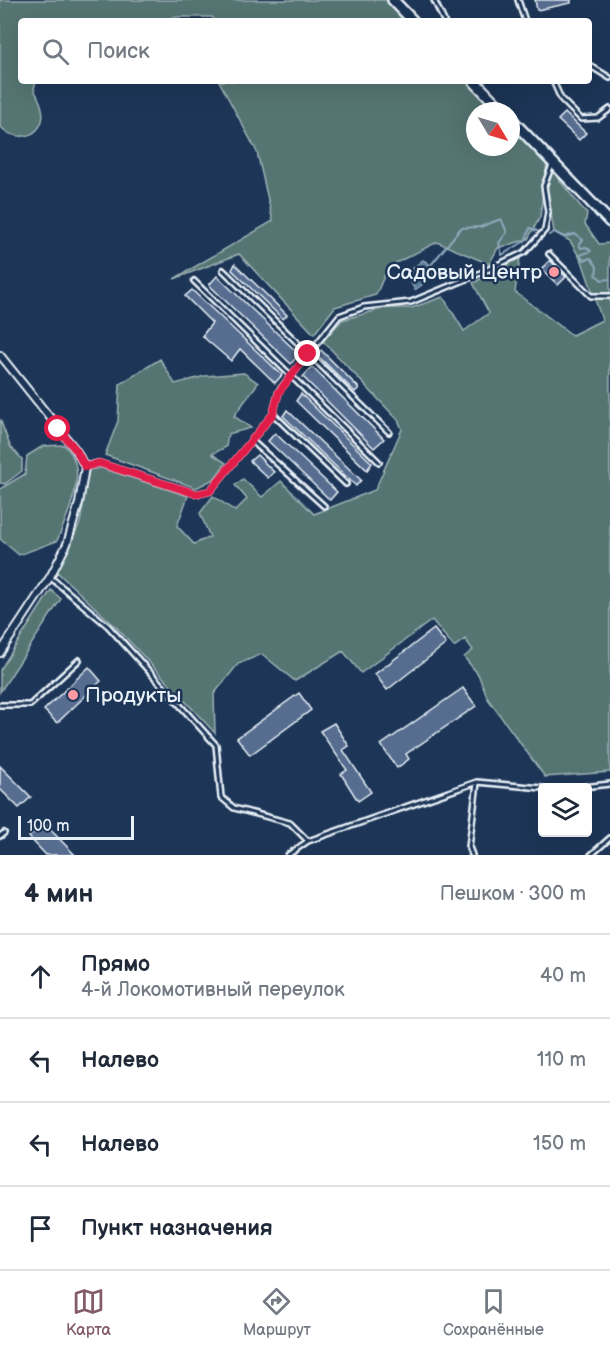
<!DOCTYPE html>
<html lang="ru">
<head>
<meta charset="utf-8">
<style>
	:root { --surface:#fff; --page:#f6f6f7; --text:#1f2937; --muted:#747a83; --line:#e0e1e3; --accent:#845c67 }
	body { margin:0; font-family:"Balsamiq Sans",sans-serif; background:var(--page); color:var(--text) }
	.controls { position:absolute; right:18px; bottom:18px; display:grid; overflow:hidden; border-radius:6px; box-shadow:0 6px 24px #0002 }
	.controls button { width:54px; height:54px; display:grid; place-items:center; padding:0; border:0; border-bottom:2px solid var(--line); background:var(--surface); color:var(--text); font:30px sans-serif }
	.compass { position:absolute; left:466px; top:102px; width:54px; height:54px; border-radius:50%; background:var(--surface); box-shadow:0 6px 24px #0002; rotate:128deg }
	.scale { position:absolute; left:18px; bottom:15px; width:116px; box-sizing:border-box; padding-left:6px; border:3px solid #e8f1f8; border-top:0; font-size:16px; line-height:21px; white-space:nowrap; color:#e8f1f8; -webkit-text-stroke:4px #1d3557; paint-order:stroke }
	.stop { position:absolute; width:18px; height:18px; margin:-14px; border:4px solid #e11d48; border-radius:50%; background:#fff }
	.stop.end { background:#e11d48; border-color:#fff; box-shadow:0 2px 6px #0008 }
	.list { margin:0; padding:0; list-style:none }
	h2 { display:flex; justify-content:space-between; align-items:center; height:78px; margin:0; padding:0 24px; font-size:26px }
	h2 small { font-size:20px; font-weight:400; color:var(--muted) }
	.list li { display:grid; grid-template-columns:39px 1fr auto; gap:18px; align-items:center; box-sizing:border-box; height:84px; padding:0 24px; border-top:2px solid var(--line) }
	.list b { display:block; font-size:22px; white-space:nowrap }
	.list p { margin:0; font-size:20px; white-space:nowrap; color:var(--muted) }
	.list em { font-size:20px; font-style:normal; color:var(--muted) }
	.icon { flex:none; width:33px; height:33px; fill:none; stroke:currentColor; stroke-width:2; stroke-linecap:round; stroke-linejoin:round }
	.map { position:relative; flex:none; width:610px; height:855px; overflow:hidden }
	.search { position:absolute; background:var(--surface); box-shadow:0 6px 24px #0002; left:18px; right:18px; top:18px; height:66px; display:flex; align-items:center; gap:15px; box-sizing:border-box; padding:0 21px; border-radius:6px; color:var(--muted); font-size:22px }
	.sheet { height:414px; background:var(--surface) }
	nav { display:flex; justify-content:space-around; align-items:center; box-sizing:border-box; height:84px; border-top:2px solid var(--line); background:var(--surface); font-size:16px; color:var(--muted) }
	nav a { display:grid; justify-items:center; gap:3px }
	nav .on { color:var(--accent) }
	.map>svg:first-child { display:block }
	.green { fill:#557472; stroke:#9eb2b5; stroke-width:1.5 }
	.water { fill:#567996; stroke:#90a9bd; stroke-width:1.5 }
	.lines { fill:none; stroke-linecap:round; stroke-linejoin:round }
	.stream { stroke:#90a9bd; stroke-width:2 }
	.building { fill:#576d90; stroke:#e8f1f8; stroke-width:1.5 }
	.lane-casing { stroke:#e8f1f8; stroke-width:8 }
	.street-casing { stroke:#e8f1f8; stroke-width:10 }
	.secondary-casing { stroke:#e8f1f8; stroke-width:14 }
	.lane { stroke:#1d3557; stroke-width:3 }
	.street { stroke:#1d3557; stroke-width:6 }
	.secondary { stroke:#1d3557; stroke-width:9 }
	.route { stroke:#e11d48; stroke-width:8 }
	.poi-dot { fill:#ff9aa2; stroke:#1d3557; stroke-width:2 }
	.labels { text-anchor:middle; stroke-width:5; stroke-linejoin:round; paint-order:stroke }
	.poi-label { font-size:21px; fill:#e8f1f8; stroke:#1d3557; text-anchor:end }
</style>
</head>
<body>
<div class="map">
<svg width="610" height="855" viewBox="0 0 610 855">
	<rect width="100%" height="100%" fill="#1d3557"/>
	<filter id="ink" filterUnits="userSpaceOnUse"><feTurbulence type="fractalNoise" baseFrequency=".0167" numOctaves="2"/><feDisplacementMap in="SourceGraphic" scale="12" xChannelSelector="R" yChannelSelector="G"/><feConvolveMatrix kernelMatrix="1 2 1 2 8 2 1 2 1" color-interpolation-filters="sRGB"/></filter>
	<g filter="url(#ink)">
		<path class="green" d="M 0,0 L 389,0 L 411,21 L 215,21 L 212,17 L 177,17 L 165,21 L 21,21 L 21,81 L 36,81 L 34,89 C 39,99 45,110 42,121 C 35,141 11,140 0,126 Z
			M 219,81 L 473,81 L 500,111 L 475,111 L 475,147 L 511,147 L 511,123 L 547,162 L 540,217 L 528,239 L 498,248 L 489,264 L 437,242 L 388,267 L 376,295 L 335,307 L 314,334 L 239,254 L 174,279 L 273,221 L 257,152 Z
			M 552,171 L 587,214 L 585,224 L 599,244 L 610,243 L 610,772 L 545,777 L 488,699 L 478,674 L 464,657 L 473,650 L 465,639 L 454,647 L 432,620 L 361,673 L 343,651 L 295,681 L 262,654 L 238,664 L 214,694 L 215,733 L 116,627 L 57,572 L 80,523 L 89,470 L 101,468 L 188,496 L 177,526 L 194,544 L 210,537 L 200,513 L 213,496 L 235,511 L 247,499 L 235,485 L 243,479 L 262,497 L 281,481 L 314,514 L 375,490 L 402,429 L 398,420 L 323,341 L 342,320 L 385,308 L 411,308 L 443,297 L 464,331 L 489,313 L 473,283 L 520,258 L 515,292 L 572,335 L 602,320 L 582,261 L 570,241 L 554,232 L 547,189 Z
			M 160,359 L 175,384 L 205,376 L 244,373 L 258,383 L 234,416 L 251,428 L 228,434 L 226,447 L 212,454 L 226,463 L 214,479 L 196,488 L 105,455 L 118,421 L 120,384 Z
			M 0,419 L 10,446 L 22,459 L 22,471 L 5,484 L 0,483 Z
			M 64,445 C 91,469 68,513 57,541 L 19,555 L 0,539 L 0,489 L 25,474 L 27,456 L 43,446 Z
			M 51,590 L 61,599 L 0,692 L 0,670 Z"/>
		<path class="water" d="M 423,260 L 440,271 L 415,290 L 406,274 Z"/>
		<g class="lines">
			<path class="stream" d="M 549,235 L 554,232 L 564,237 L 575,234 L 583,240 L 579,244 L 581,248 L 586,247 L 591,251 L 580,255 L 584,260 L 591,258 L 597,267 L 596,275 L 602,280 L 610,279
				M 431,265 L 461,228 L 480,227 L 501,219 L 507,232 L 499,243 L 502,255 L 525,241 L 530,228 L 537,231"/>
		</g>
		<path class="building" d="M 535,0 L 571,0 L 571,3 L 537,10 Z
			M 565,113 L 586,133 L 579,140 L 558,120 Z
			M 550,260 L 566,277 L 558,285 L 541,269 Z
			M 235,264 L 287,315 L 283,319 L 232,270 Z
			M 217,276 L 299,354 L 291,364 L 209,285 Z
			M 192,290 L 282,375 L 275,383 L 240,349 L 231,361 L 202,336 L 212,323 L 185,296 Z
			M 321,350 L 359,388 L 355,392 L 317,355 Z
			M 312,367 L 384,439 L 374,448 L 303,377 Z
			M 301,394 L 372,463 L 367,470 L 296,401 Z
			M 287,410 L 361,480 L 356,486 L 283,416 Z
			M 275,433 L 337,492 L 330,500 L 268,441 Z
			M 257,455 L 274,472 L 268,478 L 250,461 Z
			M 434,629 L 446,644 L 387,690 L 375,674 Z
			M 89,667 L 101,681 L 57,723 L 44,710 Z
			M 463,688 L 476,706 L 406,754 L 409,759 L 397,768 L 381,745 Z
			M 299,693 L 311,710 L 250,755 L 237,738 Z
			M 334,723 L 349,746 L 343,750 L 371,792 L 358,801 L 341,774 L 347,770 L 320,731 Z
			M 0,766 L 31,797 L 19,808 L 0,789 Z
			M 44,823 L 75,855 L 46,855 L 29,837 Z"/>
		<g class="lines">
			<defs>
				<path id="lane" d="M 434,0 L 444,21
					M 518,0 L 525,21
					M 589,65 L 610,78
					M 553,81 L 561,99 L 581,119 L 598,118 L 610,109
					M 549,254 L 591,296 L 610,296
					M 223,270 L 389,432
					M 194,281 L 379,462
					M 273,414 L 346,484
					M 252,441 L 324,506
					M 86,466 L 99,463 L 197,494 L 210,491 L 273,414 L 279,391 L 339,316 L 364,307 L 411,302 L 474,276 L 525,252 L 545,230 L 548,212 L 544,186 L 552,165
					M 50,577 L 108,626 L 216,745 L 221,797 L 234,808 L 290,823 L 308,841
					M 0,705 L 30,705 L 79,660
					M 574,788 L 610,784
					M 0,836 L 4,833
					M 288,855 L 308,841 L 477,782 L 542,788
					M 472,855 L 469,847 L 477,783
					M 591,855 L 610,838"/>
				<path id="street" d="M 0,355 L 76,450 L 85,467 L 79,503 L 67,544 L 50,577 L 0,653"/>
				<path id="secondary" d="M 393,0 L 413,21
					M 474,81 L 503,111
					M 511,119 L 610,222"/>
			</defs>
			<use href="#lane" class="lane-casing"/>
			<use href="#street" class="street-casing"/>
			<use href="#secondary" class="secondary-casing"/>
			<use href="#lane" class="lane"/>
			<use href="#street" class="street"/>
			<use href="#secondary" class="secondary"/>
		</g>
	</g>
	<g class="lines" filter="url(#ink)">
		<path class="route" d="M 58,429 L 76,450 L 85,467 L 99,463 L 197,494 L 210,491 L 273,414 L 279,392 L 308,354"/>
	</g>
	<g class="poi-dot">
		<circle cx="554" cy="272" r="6"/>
		<circle cx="73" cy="695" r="6"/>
	</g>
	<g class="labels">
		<g class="poi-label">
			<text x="542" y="279">Садовый Центр</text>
			<text x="85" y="702" text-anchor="start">Продукты</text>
		</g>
	</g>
</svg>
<div class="controls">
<button><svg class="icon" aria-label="layers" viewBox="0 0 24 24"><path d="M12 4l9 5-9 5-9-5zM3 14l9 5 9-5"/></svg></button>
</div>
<svg class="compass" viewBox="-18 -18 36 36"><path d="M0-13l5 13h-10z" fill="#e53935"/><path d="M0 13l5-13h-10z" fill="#747a83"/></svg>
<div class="scale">100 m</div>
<div class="stop" style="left:58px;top:429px"></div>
<div class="stop end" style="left:308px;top:354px"></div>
<div class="search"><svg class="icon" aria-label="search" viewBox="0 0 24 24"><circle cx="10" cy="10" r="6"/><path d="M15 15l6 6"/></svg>Поиск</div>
</div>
<section class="sheet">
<h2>4 мин<small>Пешком · 300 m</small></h2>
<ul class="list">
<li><svg class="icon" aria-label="ahead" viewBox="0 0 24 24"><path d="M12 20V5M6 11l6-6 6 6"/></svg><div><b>Прямо</b><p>4-й Локомотивный переулок</p></div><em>40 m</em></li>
<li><svg class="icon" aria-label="left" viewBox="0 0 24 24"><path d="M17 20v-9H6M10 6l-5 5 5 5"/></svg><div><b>Налево</b></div><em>110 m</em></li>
<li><svg class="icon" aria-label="left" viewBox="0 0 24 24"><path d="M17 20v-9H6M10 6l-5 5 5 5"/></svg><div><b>Налево</b></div><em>150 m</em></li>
<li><svg class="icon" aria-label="arrive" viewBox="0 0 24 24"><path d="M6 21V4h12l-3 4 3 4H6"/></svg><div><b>Пункт назначения</b></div></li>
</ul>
</section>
<nav>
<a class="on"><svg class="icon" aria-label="map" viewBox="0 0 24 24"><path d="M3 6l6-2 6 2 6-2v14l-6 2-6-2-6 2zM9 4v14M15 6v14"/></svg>Карта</a>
<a><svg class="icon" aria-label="directions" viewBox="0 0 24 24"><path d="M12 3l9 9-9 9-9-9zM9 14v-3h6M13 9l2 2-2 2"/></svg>Маршрут</a>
<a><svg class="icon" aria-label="saved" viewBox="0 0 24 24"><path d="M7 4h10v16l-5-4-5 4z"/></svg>Сохранённые</a>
</nav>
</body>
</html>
